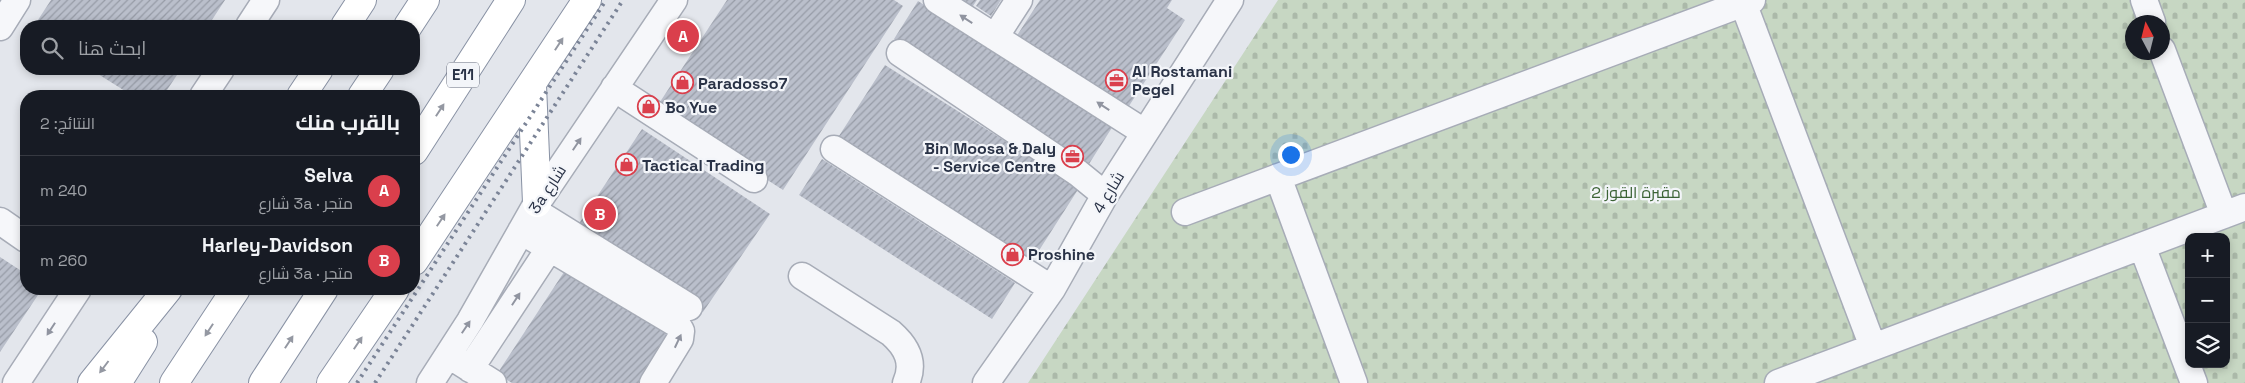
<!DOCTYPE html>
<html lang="ar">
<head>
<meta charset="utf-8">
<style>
	:root { --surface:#171b24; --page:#20242c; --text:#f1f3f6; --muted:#9ea1a6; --line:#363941; --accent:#da3f4c }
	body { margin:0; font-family:"Space Grotesk",Cairo,sans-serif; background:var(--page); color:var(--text); direction:rtl }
	.controls { position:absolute; right:15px; bottom:15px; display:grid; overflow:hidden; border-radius:10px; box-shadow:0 2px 8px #0003 }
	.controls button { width:45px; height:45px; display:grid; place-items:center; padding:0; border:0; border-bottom:1px solid var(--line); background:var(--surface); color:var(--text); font:25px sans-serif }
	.compass { position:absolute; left:2125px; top:15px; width:45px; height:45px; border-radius:50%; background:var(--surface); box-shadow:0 2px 8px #0003; rotate:353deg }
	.you { position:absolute; left:1290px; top:154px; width:18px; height:18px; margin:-12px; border:4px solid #fff; border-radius:50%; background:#1a73e8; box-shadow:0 0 0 8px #1a73e833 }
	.badge { display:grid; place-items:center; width:32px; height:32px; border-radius:50%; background:var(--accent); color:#fff; font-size:16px; font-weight:700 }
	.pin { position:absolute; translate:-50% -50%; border:2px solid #fff; box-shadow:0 1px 5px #0006 }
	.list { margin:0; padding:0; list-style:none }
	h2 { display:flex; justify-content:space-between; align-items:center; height:65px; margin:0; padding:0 20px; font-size:21px }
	h2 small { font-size:16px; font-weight:400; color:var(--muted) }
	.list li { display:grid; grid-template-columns:32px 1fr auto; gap:15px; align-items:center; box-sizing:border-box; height:70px; padding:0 20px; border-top:1px solid var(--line) }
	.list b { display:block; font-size:19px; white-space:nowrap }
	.list p { margin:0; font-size:16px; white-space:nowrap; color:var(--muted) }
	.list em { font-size:16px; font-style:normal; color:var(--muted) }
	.icon { flex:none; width:28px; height:28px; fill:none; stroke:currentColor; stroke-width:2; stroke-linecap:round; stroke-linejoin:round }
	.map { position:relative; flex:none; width:2245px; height:383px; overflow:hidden; direction:ltr }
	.search { position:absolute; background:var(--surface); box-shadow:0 2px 8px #0003; left:20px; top:20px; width:400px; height:55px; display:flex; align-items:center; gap:12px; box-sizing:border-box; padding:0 18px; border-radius:20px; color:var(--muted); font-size:19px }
	.panel { position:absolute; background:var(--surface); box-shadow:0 2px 8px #0003; left:20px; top:90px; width:400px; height:205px; border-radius:20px; direction:rtl }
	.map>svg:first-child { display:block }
	.cemetery { fill:url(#cemetery-stones); fill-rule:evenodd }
	.building { fill:url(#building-hatch) }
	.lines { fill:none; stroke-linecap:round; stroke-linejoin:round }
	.minor-casing { stroke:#a7acb7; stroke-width:29 }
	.highway-casing { stroke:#8992a4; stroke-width:30 }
	.minor { stroke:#f6f7fa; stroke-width:26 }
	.highway { stroke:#fff; stroke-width:28 }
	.rail { stroke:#7b8497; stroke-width:4; stroke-dasharray:2.5 5; stroke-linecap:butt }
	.oneway { fill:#9094a0 }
	.oneway2 { fill:#9498a2 }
	.labels { text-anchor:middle; stroke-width:4.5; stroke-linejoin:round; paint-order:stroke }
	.shield { fill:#f3f5f9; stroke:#666c7c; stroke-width:1 }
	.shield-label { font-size:15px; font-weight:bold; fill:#293246 }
	.poi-label { font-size:16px; font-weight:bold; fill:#293246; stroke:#f3f5f9; text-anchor:start }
	.street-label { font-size:16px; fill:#293246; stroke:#f3f5f9 }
	.park-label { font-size:16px; fill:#3b6335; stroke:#f3f5f9 }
</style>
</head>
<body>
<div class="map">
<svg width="2245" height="383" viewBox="0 0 2245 383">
	<defs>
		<pattern id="cemetery-stones" width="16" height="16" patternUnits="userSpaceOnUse" patternTransform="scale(1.25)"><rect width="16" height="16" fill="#c7d7c3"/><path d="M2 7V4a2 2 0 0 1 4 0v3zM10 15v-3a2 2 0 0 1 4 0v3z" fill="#abb9a9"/></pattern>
		<pattern id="building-hatch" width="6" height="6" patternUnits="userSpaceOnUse" patternTransform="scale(1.25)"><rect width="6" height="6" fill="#babfcb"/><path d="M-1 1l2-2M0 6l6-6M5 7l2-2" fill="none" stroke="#979ca7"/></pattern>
	</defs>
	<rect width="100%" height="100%" fill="#e3e6ec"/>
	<path class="cemetery" d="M 1278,0 L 2245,0 L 2245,383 L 1028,383 ZM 2132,22 L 2162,22 L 2162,52 L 2132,52 ZM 2189,237 L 2226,237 L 2226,364 L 2189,364 Z"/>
	<path class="building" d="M 51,0 L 225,0 L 208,26 L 34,26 Z
		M 727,0 L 894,0 L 903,6 L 783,190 L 656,108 Z
		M 950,0 L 977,0 L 969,12 Z
		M 980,0 L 1001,0 L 991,16 L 976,6 Z
		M 1040,0 L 1172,0 L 1167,8 L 1185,20 L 1127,109 L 1016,37 Z
		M 918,1 L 1113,126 L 1089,164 L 894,39 Z
		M 885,65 L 1079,188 L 1031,263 L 837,139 Z
		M 90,69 L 181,69 L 163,96 L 133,96 Z
		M 642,129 L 770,214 L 703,312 L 576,228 Z
		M 822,159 L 1015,283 L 992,319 L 799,195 Z
		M 0,257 L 26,274 L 26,289 L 42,289 L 0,352 Z
		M 566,269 L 675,340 L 646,383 L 512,383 L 497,374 Z"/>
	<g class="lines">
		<defs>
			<path id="minor" d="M 937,0 L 1144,132
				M 1742,0 L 1873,347
				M 2144,0 L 2152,22
				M 249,26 L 266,0
				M 0,27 L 17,0
				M 995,37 L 1019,0
				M 2162,50 L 2224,215
				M 900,53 L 1078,173 L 1105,195
				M 614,88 L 754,179
				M 203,96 L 221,69
				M 834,149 L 1052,289
				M 1278,177 L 1354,383
				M 533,210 L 689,307
				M 1185,212 L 1752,0
				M 0,221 L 26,239
				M 521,231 L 677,324 L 681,331 L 680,339 L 653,383
				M 2142,246 L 2194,383
				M 802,276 L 891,333 C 907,347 915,363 906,383
				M 455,359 L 493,383
				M 470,369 L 549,249
				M 16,383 L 78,289
				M 430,383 L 470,321 L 537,203 L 674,0
				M 986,383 L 1052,289 L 1105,195 L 1230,0
				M 1778,383 L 2245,207"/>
			<path id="highway" d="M 345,26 L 362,0
				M 408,26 L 425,0
				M 532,85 L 537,203
				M 301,96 L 319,69
				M 362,96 L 380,69
				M 414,151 L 511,0
				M 414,261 L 587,0
				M 92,383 L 168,289
				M 117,383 L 143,342
				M 174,383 L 236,289
				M 263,383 L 324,289
				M 331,383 L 395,289"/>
		</defs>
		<use href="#minor" class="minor-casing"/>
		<use href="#highway" class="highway-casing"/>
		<use href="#minor" class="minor"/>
		<use href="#highway" class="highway"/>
		<path class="rail" d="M 357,383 L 606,0
			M 375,383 L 623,0"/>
	</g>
	<defs><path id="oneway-solid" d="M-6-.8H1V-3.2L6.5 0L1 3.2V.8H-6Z" transform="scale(1.25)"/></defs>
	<g class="oneway">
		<use href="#oneway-solid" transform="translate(966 19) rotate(-147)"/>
		<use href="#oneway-solid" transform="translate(1103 106) rotate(-147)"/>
		<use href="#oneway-solid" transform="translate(577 144) rotate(-56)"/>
		<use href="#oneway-solid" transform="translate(516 299) rotate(-57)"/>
		<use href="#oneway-solid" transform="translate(466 327) rotate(-56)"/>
		<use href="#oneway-solid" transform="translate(51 329) rotate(123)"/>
		<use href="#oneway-solid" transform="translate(678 341) rotate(-65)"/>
	</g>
	<g class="oneway2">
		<use href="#oneway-solid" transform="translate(559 44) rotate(-57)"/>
		<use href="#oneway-solid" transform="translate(440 110) rotate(-57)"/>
		<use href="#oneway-solid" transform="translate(441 220) rotate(-56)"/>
		<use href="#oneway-solid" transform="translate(209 330) rotate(123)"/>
		<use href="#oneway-solid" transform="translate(289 342) rotate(-57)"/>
		<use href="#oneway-solid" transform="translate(358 343) rotate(-56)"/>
		<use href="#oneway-solid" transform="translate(104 367) rotate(127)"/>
	</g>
	<defs>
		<symbol id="office-ring" viewBox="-11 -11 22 22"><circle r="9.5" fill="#f3f5f9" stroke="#da3f4c" stroke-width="1.5"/><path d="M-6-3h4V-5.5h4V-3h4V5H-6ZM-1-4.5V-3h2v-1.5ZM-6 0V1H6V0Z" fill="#da3f4c"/></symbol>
		<symbol id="shop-ring" viewBox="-11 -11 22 22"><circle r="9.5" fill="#f3f5f9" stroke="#da3f4c" stroke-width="1.5"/><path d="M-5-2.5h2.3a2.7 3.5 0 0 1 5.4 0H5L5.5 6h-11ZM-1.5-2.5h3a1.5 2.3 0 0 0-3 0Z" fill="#da3f4c"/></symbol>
	</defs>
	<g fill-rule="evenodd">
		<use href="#office-ring" x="1104" y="68" width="25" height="25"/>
		<use href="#shop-ring" x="670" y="70" width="25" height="25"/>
		<use href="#shop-ring" x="636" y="94" width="25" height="25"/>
		<use href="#office-ring" x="1060" y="144" width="25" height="25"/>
		<use href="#shop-ring" x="614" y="152" width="25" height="25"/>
		<use href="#shop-ring" x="1000" y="242" width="25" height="25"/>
	</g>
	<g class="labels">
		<rect class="shield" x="447" y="62.5" width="32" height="25" rx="4"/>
		<g class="shield-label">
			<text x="463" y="80">E11</text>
		</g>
		<g class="poi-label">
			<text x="1132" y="77">Al Rostamani<tspan x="1132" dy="18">Pegel</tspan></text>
			<text x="698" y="89">Paradosso7</text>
			<text x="665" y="113">Bo Yue</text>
			<text x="1056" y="154" text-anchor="end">Bin Moosa &amp; Daly<tspan x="1056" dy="18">- Service Centre</tspan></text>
			<text x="642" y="171">Tactical Trading</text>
			<text x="1028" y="260">Proshine</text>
		</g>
		<g class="street-label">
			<text transform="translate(547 189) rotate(-57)" y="6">3a شارع</text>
			<text transform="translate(1108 192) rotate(-59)" y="6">شارع 4</text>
		</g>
		<g class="park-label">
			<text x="1636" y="198">مقبرة القوز 2</text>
		</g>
	</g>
</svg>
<div class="controls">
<button>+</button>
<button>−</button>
<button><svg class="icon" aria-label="layers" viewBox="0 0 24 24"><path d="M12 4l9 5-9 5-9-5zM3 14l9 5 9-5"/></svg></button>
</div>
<svg class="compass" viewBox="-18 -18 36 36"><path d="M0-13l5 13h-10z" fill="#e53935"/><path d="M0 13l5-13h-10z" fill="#9ea1a6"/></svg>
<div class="you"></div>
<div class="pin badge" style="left:683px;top:36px">A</div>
<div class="pin badge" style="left:600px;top:214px">B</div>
<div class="search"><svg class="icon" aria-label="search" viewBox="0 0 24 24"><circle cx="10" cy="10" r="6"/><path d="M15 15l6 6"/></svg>ابحث هنا</div>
<section class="panel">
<h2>بالقرب منك<small>النتائج: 2</small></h2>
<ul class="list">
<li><span class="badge">A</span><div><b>Selva</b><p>متجر · 3a شارع</p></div><em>240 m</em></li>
<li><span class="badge">B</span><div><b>Harley-Davidson</b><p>متجر · 3a شارع</p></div><em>260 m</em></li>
</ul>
</section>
</div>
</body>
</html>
